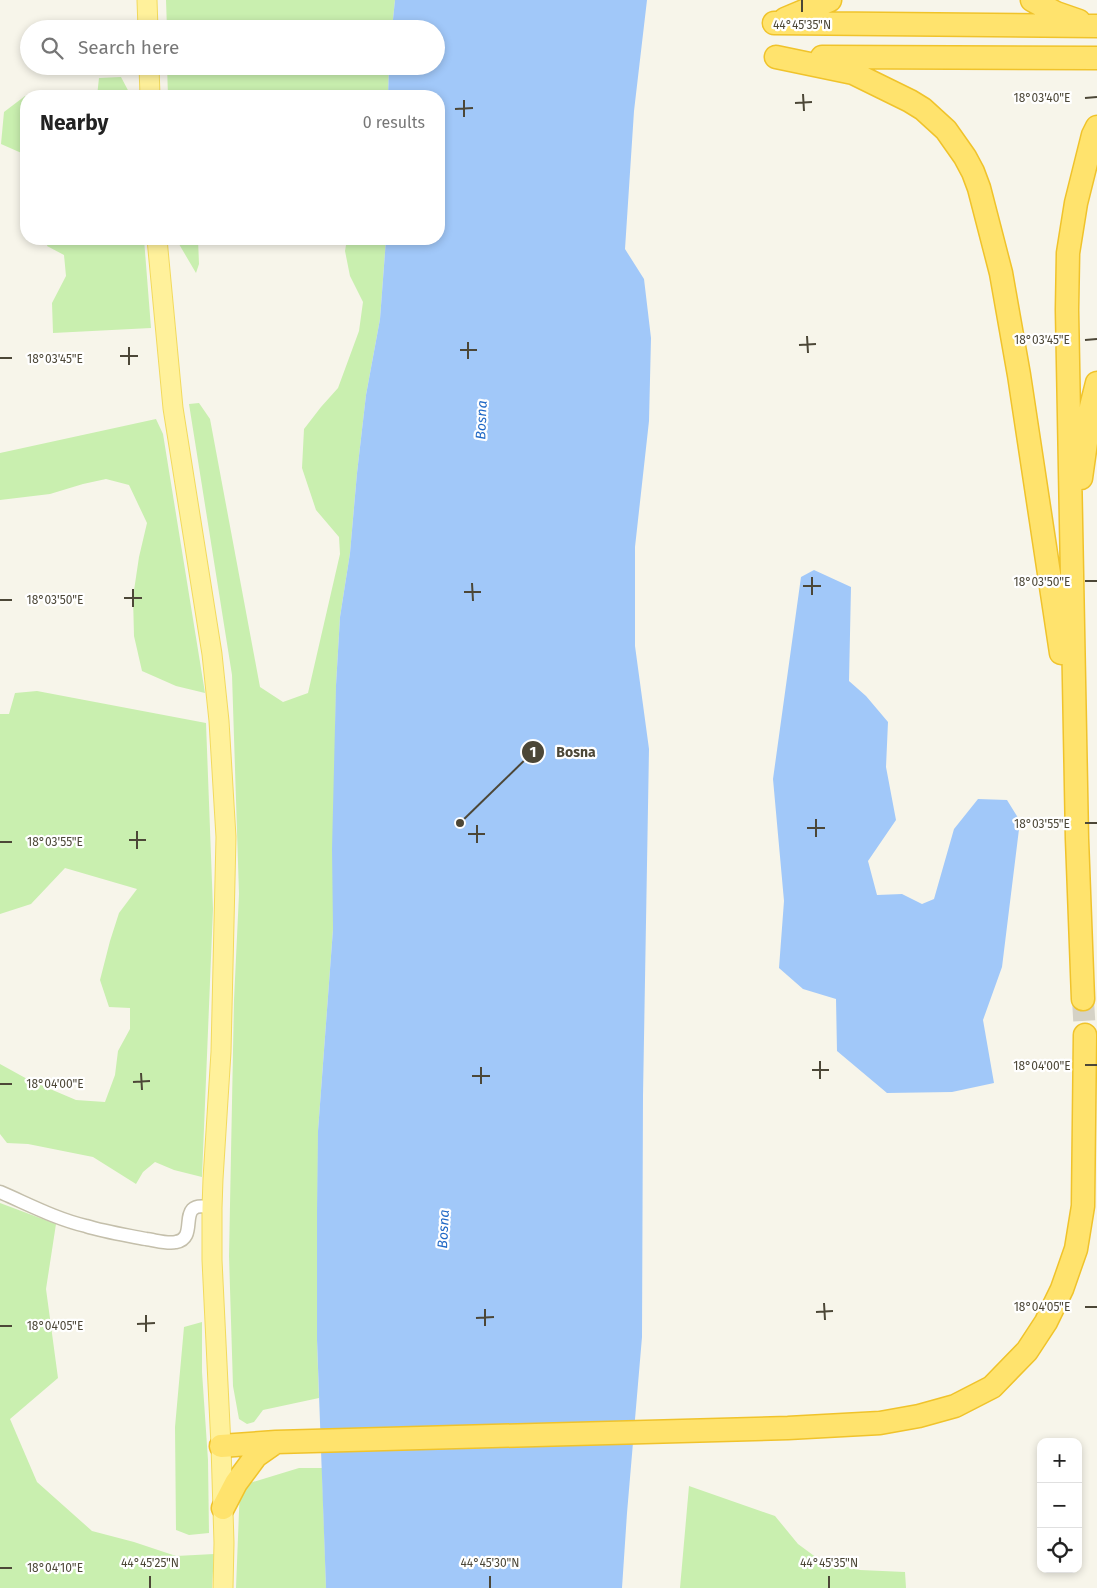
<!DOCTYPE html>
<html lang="en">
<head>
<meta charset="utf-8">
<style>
	:root { --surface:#fff; --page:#f2f2f2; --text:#222; --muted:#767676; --line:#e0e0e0 }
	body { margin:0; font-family:"Fira Sans",sans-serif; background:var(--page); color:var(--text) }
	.controls { position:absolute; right:15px; bottom:15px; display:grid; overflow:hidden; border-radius:10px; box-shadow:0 2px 8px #0003 }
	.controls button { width:45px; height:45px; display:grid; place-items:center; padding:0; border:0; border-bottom:1px solid var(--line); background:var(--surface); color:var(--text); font:25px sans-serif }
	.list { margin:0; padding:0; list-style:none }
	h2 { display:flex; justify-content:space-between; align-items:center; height:65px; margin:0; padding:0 20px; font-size:21px }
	h2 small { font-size:16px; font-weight:400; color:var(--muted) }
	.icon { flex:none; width:28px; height:28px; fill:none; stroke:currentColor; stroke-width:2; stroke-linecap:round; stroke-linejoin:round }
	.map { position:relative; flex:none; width:1097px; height:1588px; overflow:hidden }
	.search { position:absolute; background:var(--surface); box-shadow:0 2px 8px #0003; left:20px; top:20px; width:425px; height:55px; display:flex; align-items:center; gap:12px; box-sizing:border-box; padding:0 18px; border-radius:28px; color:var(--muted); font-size:19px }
	.panel { position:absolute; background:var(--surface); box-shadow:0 2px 8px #0003; left:20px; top:90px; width:425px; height:155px; border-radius:20px }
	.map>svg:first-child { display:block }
	.green { fill:#c9efaf }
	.water { fill:#a1c8f9 }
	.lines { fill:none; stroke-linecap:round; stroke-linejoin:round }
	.highway-tunnel { stroke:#d5d2c6; stroke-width:22; stroke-dasharray:22 11; stroke-linecap:butt }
	.street-casing { stroke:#c4bfab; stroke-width:15 }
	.primary-casing { stroke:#f2da5d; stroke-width:21 }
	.highway-casing { stroke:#f0c32b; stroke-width:25 }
	.street { stroke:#fff; stroke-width:12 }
	.primary { stroke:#fff19b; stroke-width:19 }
	.highway { stroke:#ffe36d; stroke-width:22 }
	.ticks { fill:none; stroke:#4c4737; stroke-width:2 }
	.labels { text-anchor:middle; stroke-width:4.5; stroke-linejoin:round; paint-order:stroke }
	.water-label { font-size:14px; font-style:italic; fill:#2169c6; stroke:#fff }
	.ticks-label { font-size:12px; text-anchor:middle; fill:#4c4737; stroke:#fff; stroke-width:4.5; stroke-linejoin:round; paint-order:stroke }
	.leader { fill:none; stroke:#4c4737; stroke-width:2 }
	.callout-dot { fill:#4c4737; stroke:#fff; stroke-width:2 }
	.mark-label { font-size:15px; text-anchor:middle; font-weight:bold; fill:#fff }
	.callout-label { font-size:14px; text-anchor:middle; font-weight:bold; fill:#4c4737; stroke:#fff; stroke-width:4.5; stroke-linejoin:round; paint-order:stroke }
</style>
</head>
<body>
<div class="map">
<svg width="1097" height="1588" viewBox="0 0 1097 1588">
	<rect width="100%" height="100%" fill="#f7f5ea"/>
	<path class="green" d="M 166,0 L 395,0 L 392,29 L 167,29 Z
		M 167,66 L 389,66 L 388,96 L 168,96 Z
		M 121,77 L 131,96 L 97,96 L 99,78 Z
		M 58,94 L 61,96 L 26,96 L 26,155 L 1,144 L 4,112 L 25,96 Z
		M 49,239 L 144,239 L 151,328 L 53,333 L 52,303 L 66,276 L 64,255 L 47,246 Z
		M 176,239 L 198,239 L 199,264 L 196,273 Z
		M 347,239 L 386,239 L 380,319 L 366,395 L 357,473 L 350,553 L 340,617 L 336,685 L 333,929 L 318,1131 L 317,1340 L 319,1398 L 263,1410 L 254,1422 L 247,1424 L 239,1419 L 233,1386 L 229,1256 L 234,1000 L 239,894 L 232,675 L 189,404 L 199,403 L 210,419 L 260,687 L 283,702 L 308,693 L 340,554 L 339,537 L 316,510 L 302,468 L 304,429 L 321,407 L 338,388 L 359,331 L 363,302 L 350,276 L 345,251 Z
		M 156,419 L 163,434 L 205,693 L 176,686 L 142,671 L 134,636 L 133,597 L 139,557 L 147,523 L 129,485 L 106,479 L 83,484 L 50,494 L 0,500 L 0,453 Z
		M 37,691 L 206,723 L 213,909 L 202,1177 L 174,1170 L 155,1162 L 143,1172 L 136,1184 L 93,1157 L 28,1144 L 7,1143 L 0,1134 L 0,1064 L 29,1080 L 76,1100 L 105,1102 L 115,1075 L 118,1051 L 130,1029 L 130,1008 L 109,1007 L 100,980 L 110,941 L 119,913 L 137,889 L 65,868 L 31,904 L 0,914 L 0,714 L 9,714 L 15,693 Z
		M 0,1203 L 56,1224 L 46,1289 L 58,1378 L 10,1419 L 37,1482 L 92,1531 L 134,1542 L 176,1556 L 214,1554 L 212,1588 L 0,1588 Z
		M 202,1322 L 202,1372 L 208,1460 L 209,1533 L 189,1535 L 176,1530 L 175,1427 L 184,1327 Z
		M 299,1468 L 322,1468 L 326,1588 L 236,1588 L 240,1486 Z
		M 689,1486 L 775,1516 L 798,1544 L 821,1561 L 860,1570 L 905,1572 L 906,1588 L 680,1588 Z"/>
	<path class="water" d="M 395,0 L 647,0 L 634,111 L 625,249 L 644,279 L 651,338 L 649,421 L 635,547 L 635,646 L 649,749 L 643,1096 L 642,1337 L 627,1513 L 622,1588 L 326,1588 L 317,1340 L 317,1210 L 318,1131 L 333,929 L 332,849 L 336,685 L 340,617 L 350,553 L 357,473 L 366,395 L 380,319 L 386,239 L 439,239 L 439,96 L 388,96 L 389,66 L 436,66 L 436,29 L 392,29 Z
		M 814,570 L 851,587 L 849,681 L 866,696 L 888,722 L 886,767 L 896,820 L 868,861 L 877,895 L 902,894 L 922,904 L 934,899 L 954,829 L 978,799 L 1007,800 L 1020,821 L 1002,967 L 983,1020 L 994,1083 L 952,1092 L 887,1093 L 837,1051 L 836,999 L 803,989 L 779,968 L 784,901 L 773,779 L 801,577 Z"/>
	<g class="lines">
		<path class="highway-tunnel" d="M 1083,999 L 1085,1035"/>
		<defs>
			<path id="street" d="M 0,1192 C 28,1204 56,1219 86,1226 C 105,1232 126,1235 146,1239 C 155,1240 167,1244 176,1242 C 201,1238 173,1198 212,1208"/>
			<path id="primary" d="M 147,0 L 148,29
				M 149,66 L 150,96
				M 157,239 L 173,408 L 212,654 L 219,721 L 226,837 L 221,1052 L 213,1179 L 212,1208 L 212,1260 L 221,1446 L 224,1543 L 223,1588"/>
			<path id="highway" d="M 1032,0 L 1056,13 L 1079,21
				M 785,19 L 830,0
				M 774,23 L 1097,26
				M 776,57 L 853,73 L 910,101 L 923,109 L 946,130 L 965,157 L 973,172 L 979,188 L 1001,273 L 1019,375 L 1061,653
				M 822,57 L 1097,58
				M 1081,478 L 1091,407 L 1097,383
				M 1083,999 L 1077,839 L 1067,310 L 1068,253 L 1076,203 L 1093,135 L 1097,127
				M 221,1446 L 276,1442 L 788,1428 L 880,1423 L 919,1416 L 955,1406 L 992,1387 L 1027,1351 L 1046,1322 L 1062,1289 L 1076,1249 L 1083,1206 L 1085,1035
				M 223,1508 L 236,1483 L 256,1456 L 276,1442"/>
		</defs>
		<use href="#street" class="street-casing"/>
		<use href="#primary" class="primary-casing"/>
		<use href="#highway" class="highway-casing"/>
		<use href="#street" class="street"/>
		<use href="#primary" class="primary"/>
		<use href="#highway" class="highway"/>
	</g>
	<path class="ticks" d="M 802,0 L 802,12M 803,94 L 804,111M 1085,98 L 1097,97M 464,100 L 464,117M 795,103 L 812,102M 455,109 L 473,108M 807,336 L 808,353M 1085,340 L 1097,339M 468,342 L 468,359M 799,345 L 816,344M 129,347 L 129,365M 460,350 L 477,350M 120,356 L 138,356M 0,358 L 12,358M 812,577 L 812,595M 1085,581 L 1097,581M 472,583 L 473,601M 803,586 L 821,586M 133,589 L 133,607M 464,592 L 481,592M 124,598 L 142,598M 0,600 L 12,600M 816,819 L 816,837M 1085,823 L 1097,823M 477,825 L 477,843M 807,828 L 825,828M 137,831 L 137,849M 468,834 L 485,834M 129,840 L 146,840M 0,842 L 12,842M 820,1061 L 820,1079M 1085,1065 L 1097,1065M 481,1067 L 481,1084M 812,1070 L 829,1070M 141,1073 L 142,1090M 472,1076 L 490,1076M 133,1082 L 150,1081M 0,1084 L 12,1084M 824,1303 L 825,1320M 1085,1307 L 1097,1307M 485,1309 L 485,1326M 816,1312 L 833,1311M 146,1315 L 146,1332M 476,1318 L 494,1317M 137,1324 L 155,1323M 0,1326 L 12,1326M 0,1568 L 12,1568M 150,1576 L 150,1588M 490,1576 L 490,1588M 829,1576 L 829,1588"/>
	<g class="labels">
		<g class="water-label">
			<text transform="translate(481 420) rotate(-88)" y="5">Bosna</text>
			<text transform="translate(443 1229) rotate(-87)" y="5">Bosna</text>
		</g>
	</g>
	<g class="ticks-label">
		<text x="802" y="29">44°45'35"N</text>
		<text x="1042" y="102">18°03'40"E</text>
		<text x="1042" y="344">18°03'45"E</text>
		<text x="55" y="363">18°03'45"E</text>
		<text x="1042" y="586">18°03'50"E</text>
		<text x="55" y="604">18°03'50"E</text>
		<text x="1042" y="828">18°03'55"E</text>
		<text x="55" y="846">18°03'55"E</text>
		<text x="1042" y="1070">18°04'00"E</text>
		<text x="55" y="1088">18°04'00"E</text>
		<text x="1042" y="1311">18°04'05"E</text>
		<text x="55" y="1330">18°04'05"E</text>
		<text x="150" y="1567">44°45'25"N</text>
		<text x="490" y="1567">44°45'30"N</text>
		<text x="829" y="1567">44°45'35"N</text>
		<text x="55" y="1572">18°04'10"E</text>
	</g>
	<path class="leader" d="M460 823L533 752"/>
	<g class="callout-dot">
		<circle cx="460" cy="823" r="5"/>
		<circle cx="533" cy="752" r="12"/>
	</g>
	<g class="mark-label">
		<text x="533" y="757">1</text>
	</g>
	<g class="callout-label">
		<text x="576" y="757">Bosna</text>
	</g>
</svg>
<div class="controls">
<button>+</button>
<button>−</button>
<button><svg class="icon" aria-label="locate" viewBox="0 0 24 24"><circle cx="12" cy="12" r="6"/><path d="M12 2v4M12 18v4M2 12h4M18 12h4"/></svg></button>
</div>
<div class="search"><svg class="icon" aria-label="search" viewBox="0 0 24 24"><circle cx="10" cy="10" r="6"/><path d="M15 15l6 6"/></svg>Search here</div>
<section class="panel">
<h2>Nearby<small>0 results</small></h2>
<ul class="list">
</ul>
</section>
</div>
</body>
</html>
